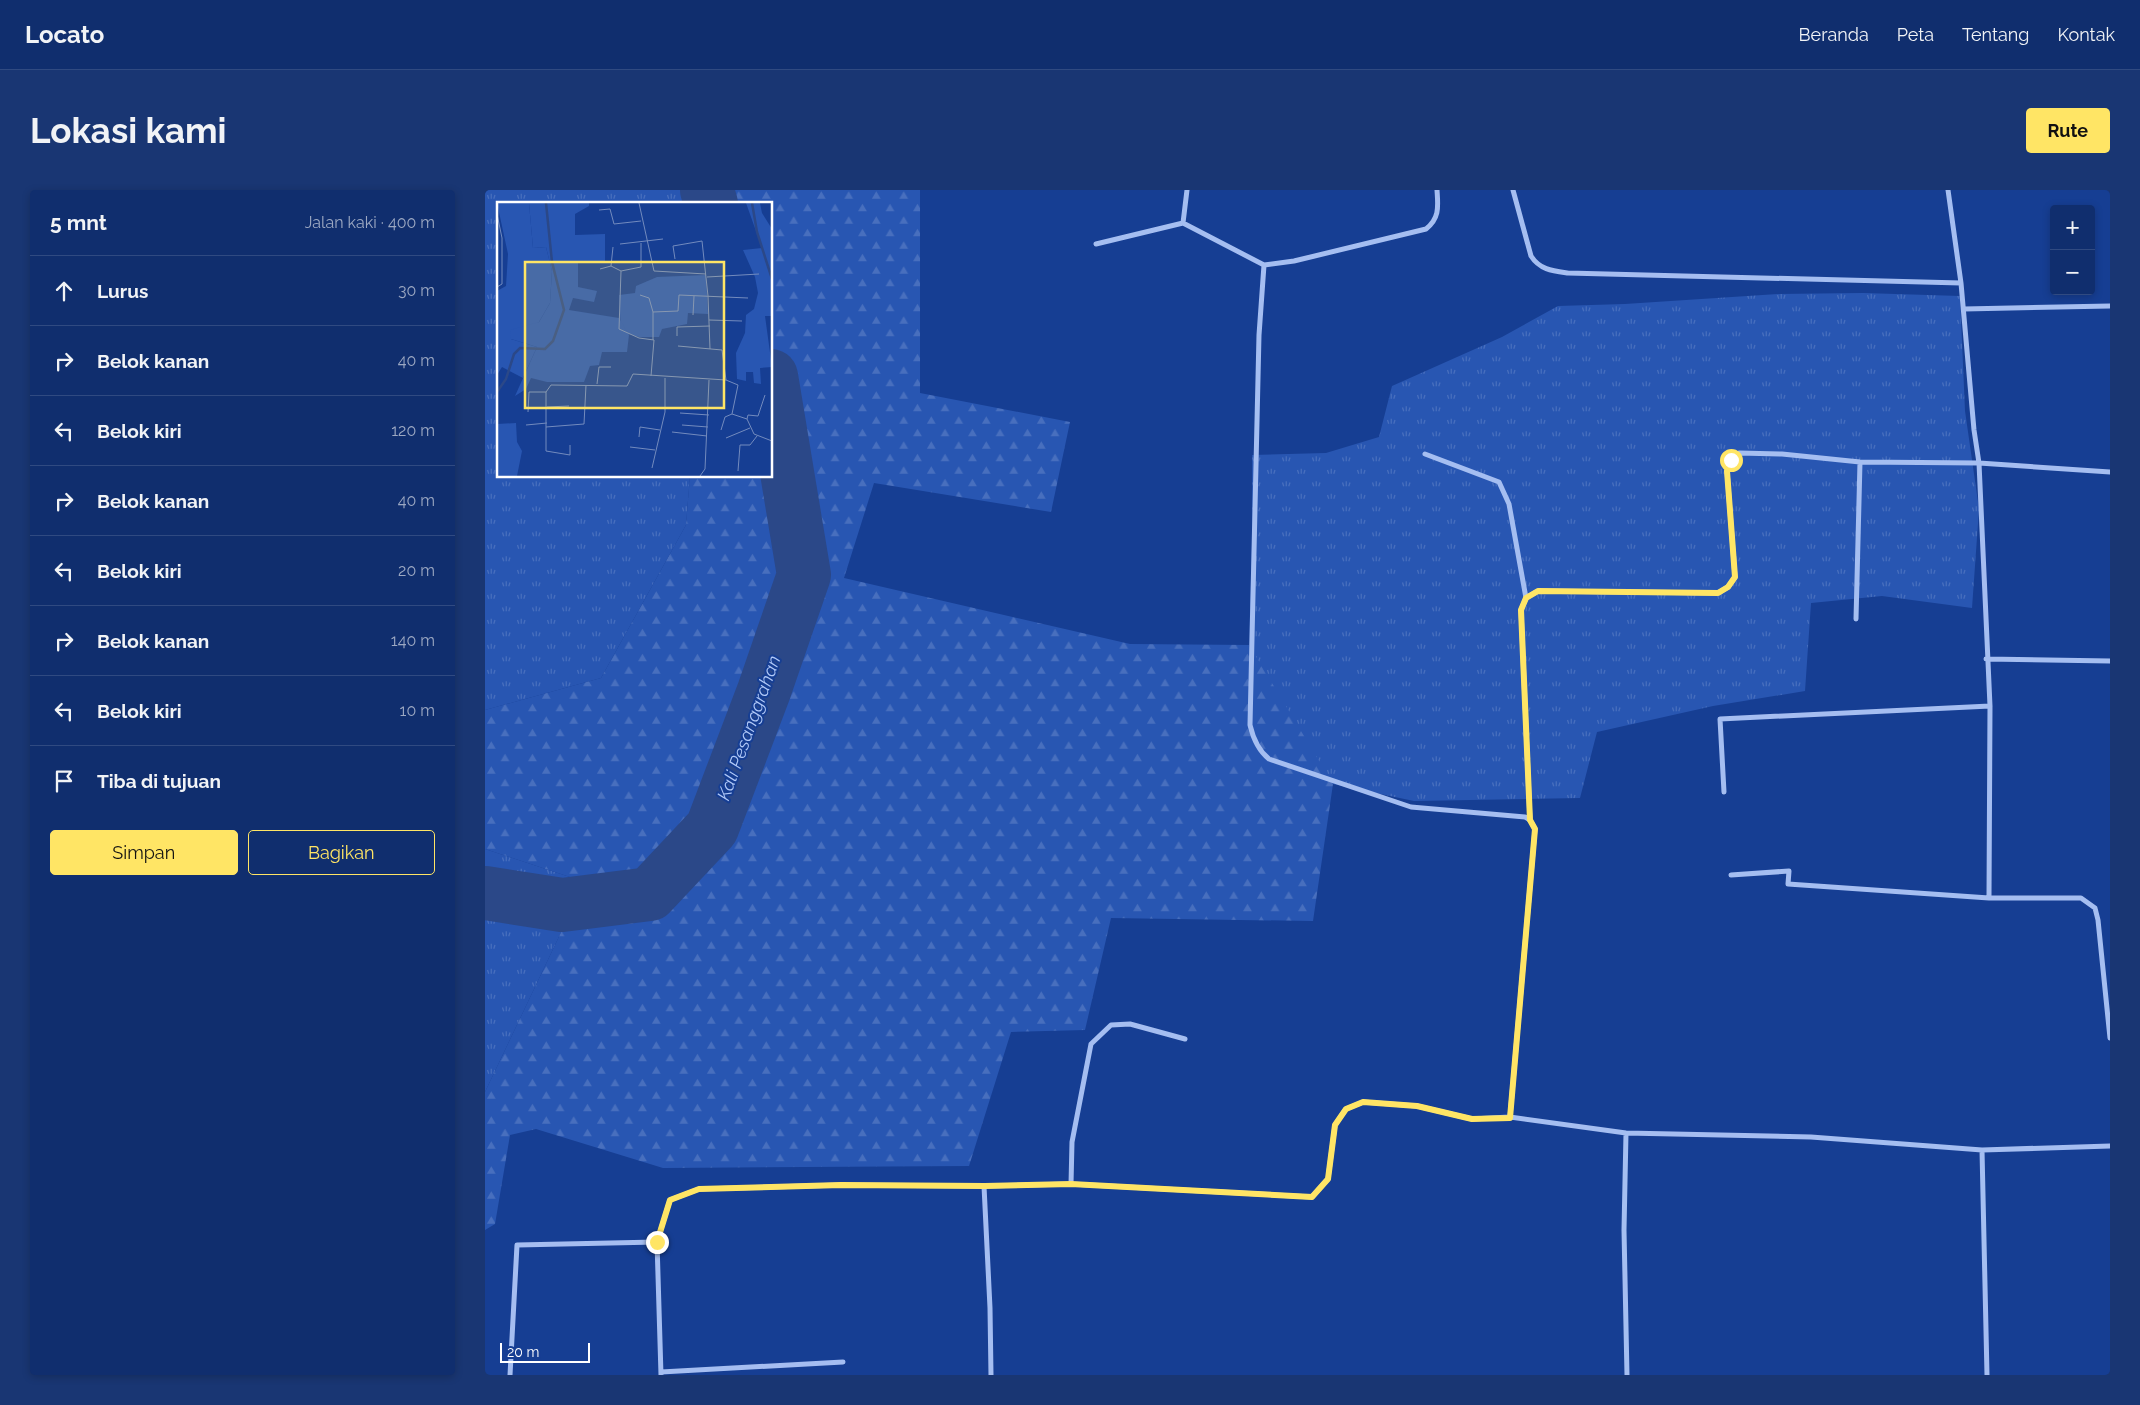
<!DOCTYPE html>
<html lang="id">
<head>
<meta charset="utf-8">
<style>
	:root { --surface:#102e6e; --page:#193673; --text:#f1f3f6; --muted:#9ca8c2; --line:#304a81; --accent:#ffe565 }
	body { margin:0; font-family:Raleway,sans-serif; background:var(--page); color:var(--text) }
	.controls { position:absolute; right:15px; top:15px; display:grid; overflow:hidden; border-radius:5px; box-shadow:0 2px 8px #0003 }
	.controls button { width:45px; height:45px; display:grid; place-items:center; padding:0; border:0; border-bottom:1px solid var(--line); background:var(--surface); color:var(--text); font:25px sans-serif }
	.scale { position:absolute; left:15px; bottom:12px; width:90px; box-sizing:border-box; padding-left:5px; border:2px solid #fff; border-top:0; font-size:14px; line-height:18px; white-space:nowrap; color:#fff; -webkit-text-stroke:4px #163e93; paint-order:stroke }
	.stop { position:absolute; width:15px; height:15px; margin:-11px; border:4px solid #ffe565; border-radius:50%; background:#fff }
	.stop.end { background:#ffe565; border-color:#fff; box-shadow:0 1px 5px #0008 }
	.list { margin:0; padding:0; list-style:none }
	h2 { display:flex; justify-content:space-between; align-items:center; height:65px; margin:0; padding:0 20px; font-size:21px }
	h2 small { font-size:16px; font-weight:400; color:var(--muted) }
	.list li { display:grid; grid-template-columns:32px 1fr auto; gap:15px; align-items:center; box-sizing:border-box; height:70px; padding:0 20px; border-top:1px solid var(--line) }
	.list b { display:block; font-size:19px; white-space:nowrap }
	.list em { font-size:16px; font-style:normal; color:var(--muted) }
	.actions { display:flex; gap:10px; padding:15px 20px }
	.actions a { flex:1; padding:11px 0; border:1px solid var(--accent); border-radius:5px; text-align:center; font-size:18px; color:var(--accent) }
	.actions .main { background:var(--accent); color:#111 }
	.icon { flex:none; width:28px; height:28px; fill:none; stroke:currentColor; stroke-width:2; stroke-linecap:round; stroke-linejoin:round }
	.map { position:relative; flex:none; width:1625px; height:1185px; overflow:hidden; border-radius:5px }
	header { display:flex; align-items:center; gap:30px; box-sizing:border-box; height:70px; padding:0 25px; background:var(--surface); border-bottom:1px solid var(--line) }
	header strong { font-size:24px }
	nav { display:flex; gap:28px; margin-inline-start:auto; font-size:18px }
	.intro { display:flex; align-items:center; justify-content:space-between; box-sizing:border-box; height:120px; padding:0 30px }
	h1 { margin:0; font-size:35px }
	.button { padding:12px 22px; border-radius:5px; background:var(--accent); color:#111; font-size:18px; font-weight:700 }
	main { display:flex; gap:30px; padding:0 30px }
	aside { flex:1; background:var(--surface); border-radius:5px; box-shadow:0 2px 8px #0003 }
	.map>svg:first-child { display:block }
	.grass { fill:url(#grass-tufts) }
	.forest { fill:url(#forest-firs) }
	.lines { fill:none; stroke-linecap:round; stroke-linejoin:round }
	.river { stroke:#2b4888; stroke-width:54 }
	.minor { stroke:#a5bef1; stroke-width:5 }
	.route { stroke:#ffe565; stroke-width:6 }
	.labels { text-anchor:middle; stroke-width:4; stroke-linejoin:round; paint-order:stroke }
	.water-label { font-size:18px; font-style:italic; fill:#b1c9f8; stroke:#163e93 }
	.inset-river { fill:none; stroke:#2b4888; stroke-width:2.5 }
	.inset-road { fill:none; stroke:#738bbe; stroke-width:1 }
	.view { fill:#ffe565; fill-opacity:0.15; stroke:#ffe565; stroke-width:2.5 }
	.inset-edge { fill:none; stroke:#fff; stroke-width:2.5 }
</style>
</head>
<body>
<header>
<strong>Locato</strong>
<nav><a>Beranda</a><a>Peta</a><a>Tentang</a><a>Kontak</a></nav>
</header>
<div class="intro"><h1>Lokasi kami</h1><a class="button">Rute</a></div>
<main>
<aside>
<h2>5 mnt<small>Jalan kaki · 400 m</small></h2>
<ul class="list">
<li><svg class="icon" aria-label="ahead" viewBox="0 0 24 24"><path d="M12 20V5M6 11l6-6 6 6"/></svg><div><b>Lurus</b></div><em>30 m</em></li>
<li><svg class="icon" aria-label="right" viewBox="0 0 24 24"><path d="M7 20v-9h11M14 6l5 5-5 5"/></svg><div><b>Belok kanan</b></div><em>40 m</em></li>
<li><svg class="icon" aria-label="left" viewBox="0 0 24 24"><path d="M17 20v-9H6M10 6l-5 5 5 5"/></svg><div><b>Belok kiri</b></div><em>120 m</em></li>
<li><svg class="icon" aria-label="right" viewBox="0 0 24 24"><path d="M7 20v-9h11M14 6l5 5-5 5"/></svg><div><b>Belok kanan</b></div><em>40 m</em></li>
<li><svg class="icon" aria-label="left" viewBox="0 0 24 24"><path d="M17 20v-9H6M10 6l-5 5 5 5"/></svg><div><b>Belok kiri</b></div><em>20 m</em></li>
<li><svg class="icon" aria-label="right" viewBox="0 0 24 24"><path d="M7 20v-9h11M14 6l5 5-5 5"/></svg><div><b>Belok kanan</b></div><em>140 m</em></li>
<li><svg class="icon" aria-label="left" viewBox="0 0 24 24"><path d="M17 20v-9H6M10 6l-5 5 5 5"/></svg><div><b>Belok kiri</b></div><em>10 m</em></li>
<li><svg class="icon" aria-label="arrive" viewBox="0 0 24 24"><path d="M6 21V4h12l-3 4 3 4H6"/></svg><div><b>Tiba di tujuan</b></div></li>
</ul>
<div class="actions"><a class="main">Simpan</a><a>Bagikan</a></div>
</aside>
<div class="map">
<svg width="1625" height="1185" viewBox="0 0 1625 1185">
	<defs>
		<pattern id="grass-tufts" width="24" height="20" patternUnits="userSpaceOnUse" patternTransform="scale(1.25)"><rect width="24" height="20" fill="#2856b2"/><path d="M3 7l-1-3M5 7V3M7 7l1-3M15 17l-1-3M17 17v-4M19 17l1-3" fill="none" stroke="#486fbe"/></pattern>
		<pattern id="forest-firs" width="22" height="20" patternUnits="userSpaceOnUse" patternTransform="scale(1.25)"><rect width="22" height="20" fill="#2856b2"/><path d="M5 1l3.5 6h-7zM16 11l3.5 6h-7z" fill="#486fbe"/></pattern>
	</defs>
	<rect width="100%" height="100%" fill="#163e93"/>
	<path class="grass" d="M 0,0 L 205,0 L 208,14 L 14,14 L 14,286 L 205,286 L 201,335 L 116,488 L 0,520 Z
		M 1378,103 L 1475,106 L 1480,221 L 1494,319 L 1487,418 L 1397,406 L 1326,413 L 1320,501 L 1228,516 L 1112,542 L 1095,608 L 929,611 L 848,594 L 783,568 L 764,455 L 767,355 L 767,265 L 841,263 L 894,247 L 907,196 L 1017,147 L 1073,116 L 1140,114 L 1293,104 Z
		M 0,659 L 100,692 L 0,902 Z"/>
	<path class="forest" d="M 205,0 L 435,0 L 435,203 L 585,232 L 566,322 L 389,293 L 359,388 L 645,454 L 764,455 L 848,594 L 828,731 L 626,728 L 600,840 L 526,842 L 484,976 L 178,978 L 51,939 L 25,945 L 10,1034 L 0,1040 L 0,902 L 100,692 L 0,659 L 0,520 L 116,488 L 201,335 L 205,286 L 286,286 L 286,14 L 208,14 Z"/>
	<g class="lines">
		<path class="river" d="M 222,0 L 226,14
			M 0,703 L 77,715 L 165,704 L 227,638 L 279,501 L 319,385 L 286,186"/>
		<path class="minor" d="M 1028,0 L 1046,66 C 1055,80 1068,81 1083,83 L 1476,93
			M 1463,0 L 1476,93 L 1489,240 L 1494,273 L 1505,516 L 1504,708
			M 698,33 L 702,0
			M 611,54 L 698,33 L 779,75 L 809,71 L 941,39 C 955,28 953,16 952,0
			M 779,75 L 774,145 L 765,535 C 768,548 774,561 784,569 L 926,617 L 1040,627 L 1045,630 L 1050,639 L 1025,927
			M 1479,119 L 1625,116
			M 940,264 L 1014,292 L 1024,314 L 1041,408
			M 1371,429 L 1375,272
			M 1501,469 L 1625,471
			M 1239,602 L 1235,529 L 1505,516
			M 1045,630 L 1036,420 L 1041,408 L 1053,401 L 1233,403 L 1243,397 L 1250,387 L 1242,281 L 1246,270 L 1254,263 L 1297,264 L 1375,272 L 1494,273 L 1625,282
			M 1246,685 L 1304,681 L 1303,694 L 1504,708 L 1596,708 L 1610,718 L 1613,730 L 1625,848
			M 1141,943 L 1139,1040 L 1142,1185
			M 1497,960 L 1502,1185
			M 586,994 L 587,952 L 606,854 L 626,835 L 645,834 L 700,849
			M 499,996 L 505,1118 L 506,1185
			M 172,1052 L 176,1185
			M 176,1182 L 358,1172
			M 25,1185 L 32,1055 L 172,1052 L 185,1010 L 214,999 L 356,995 L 499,996 L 586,994 L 827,1007 L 843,989 L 850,935 L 861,919 L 878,912 L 932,916 L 987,929 L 1025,927 L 1141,943 L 1326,947 L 1497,960 L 1625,956"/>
	</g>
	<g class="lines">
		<path class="route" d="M 172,1052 L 185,1010 L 214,999 L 356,995 L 500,996 L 586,994 L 827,1007 L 843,989 L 850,935 L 861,919 L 878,912 L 932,916 L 987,929 L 1025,928 L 1050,639 L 1045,630 L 1036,420 L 1041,408 L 1053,401 L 1233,403 L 1243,397 L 1250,387 L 1242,281 L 1246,270"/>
	</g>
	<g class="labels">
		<g class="water-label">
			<text transform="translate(264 538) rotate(-70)" y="6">Kali Pesanggrahan</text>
		</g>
	</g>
	<g transform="translate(12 12)">
		<rect width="275" height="275" fill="#163e93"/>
		<path d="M 0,1 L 32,1 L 36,46 L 49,45 L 55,69 L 53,101 L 42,120 L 14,137 L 40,145 L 26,176 L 5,165 L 0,173 L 0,89 L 9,84 L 11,52 ZM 209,73 L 211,112 L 191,111 L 190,122 L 165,127 L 162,135 L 142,135 L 124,130 L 122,93 L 138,91 L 139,84 L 160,75 ZM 19,221 L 20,240 L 25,249 L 20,274 L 0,274 L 0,222 Z" fill="#2856b2"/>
		<path d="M 32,1 L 92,1 L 92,4 L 78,12 L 78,33 L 108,32 L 108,60 L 81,60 L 81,85 L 100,89 L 97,100 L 76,96 L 72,108 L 122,116 L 132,133 L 130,150 L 105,150 L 102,163 L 93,164 L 87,180 L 50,180 L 34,176 L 29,187 L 18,194 L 40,145 L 14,137 L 13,128 L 42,120 L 53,101 L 55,69 L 49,45 L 36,46 ZM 249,1 L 263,1 L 265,11 L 275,27 L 275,114 L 268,114 L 275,165 L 263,166 L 264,182 L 257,181 L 256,170 L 249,170 L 249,179 L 240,177 L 239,151 L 248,131 L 249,113 L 257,107 L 261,91 L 258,75 L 246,48 L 265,46 Z" fill="#2856b2"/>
		<path class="inset-river" d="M 255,1 L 260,30 L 275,77M 0,190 L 9,177 L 17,152 L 23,146 L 48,147 L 56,139 L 67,108 L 55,60 L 49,1"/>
		<path class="inset-road" d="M 142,1 L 157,69 L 209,72M 102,8 L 113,7 L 117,22 L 144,19M 0,12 L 5,36 L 5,82 L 0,85M 123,42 L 166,37M 178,57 L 176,44 L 205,39 L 211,94 L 213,147M 114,64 L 116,45M 103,67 L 114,64 L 124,69 L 144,65 L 144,41M 124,69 L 122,127 L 142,136 L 157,138 L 154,174M 210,75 L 262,72M 143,93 L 152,96 L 156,110M 196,113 L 197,94M 212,118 L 245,119M 180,134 L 180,125 L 213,124M 156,138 L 156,110 L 181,109 L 182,93 L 251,96M 181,144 L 225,148 L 229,178M 100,182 L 102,165 L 114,165M 49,190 L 49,249 L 73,253 L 73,243M 50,205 L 72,204M 31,210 L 32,190 L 49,190 L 54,183 L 130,184 L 136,172 L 229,178 L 241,183 L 235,212 L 250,217 L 257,232 L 275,239M 183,211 L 212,213M 250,217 L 251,213 L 261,214 L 268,193M 29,223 L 50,221M 185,223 L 211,225M 49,225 L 87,222 L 89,183M 224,228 L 228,215 L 235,212M 175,230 L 210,234M 142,235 L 143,225 L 163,228M 229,236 L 253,226M 133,245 L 158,248M 155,266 L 168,210 L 168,176M 241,269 L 243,243 L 253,243 L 260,234M 203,274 L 208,267 L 212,178"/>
		<path class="view" d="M 28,60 L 227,60 L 227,206 L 28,206 Z"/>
		<rect width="275" height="275" class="inset-edge"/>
	</g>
</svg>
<div class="controls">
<button>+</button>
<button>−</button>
</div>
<div class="scale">20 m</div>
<div class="stop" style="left:1246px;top:270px"></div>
<div class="stop end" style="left:172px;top:1052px"></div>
</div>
</main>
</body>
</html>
